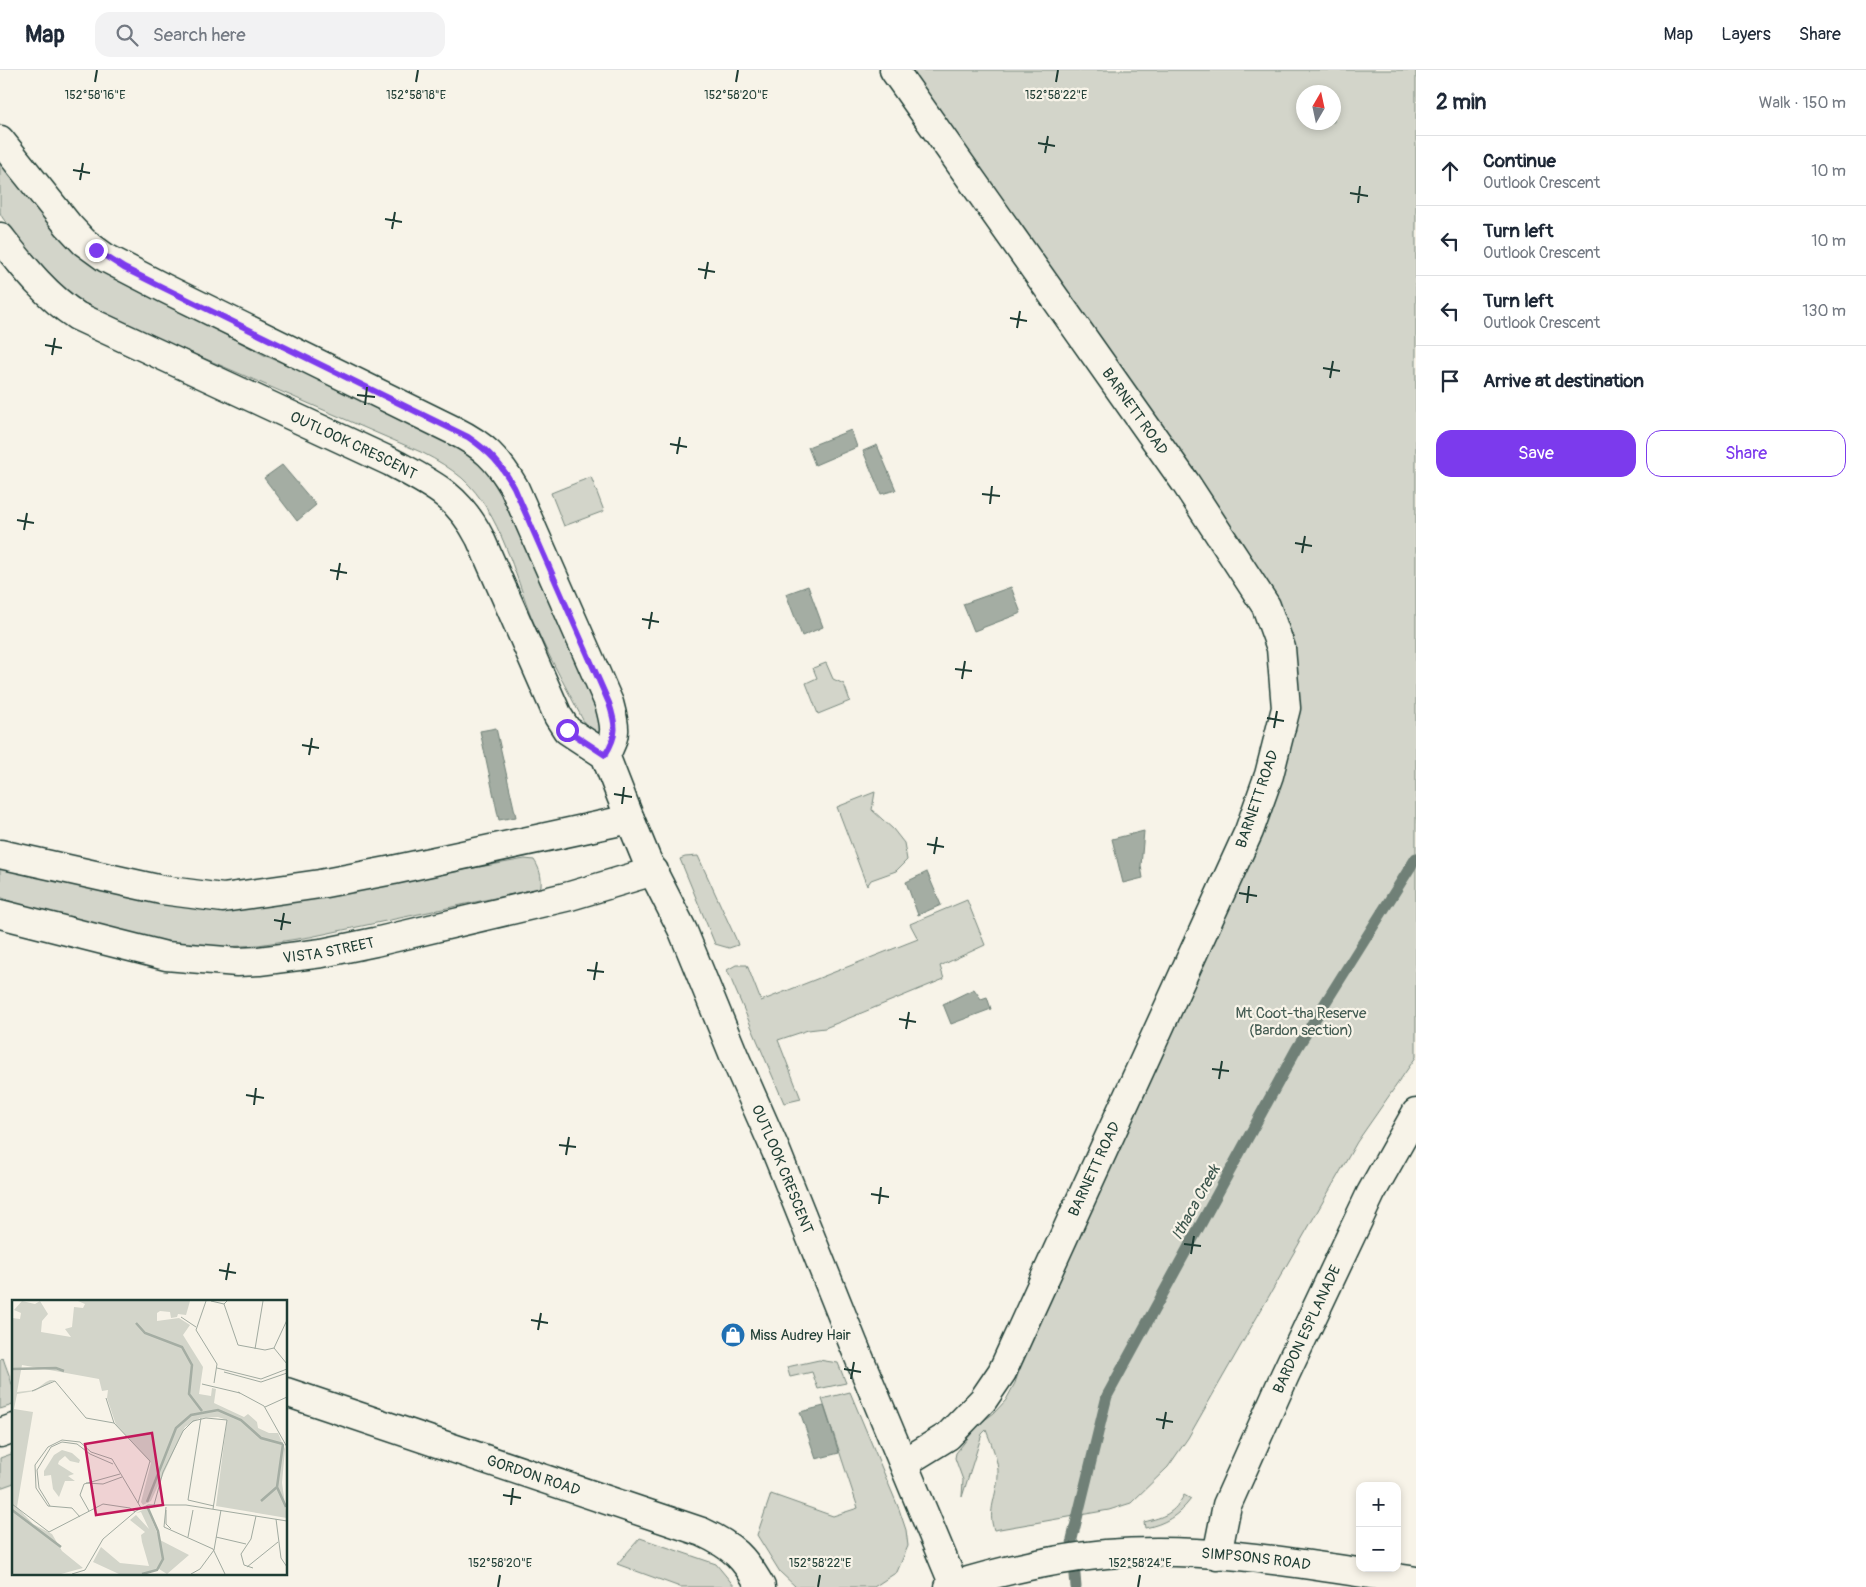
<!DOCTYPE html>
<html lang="en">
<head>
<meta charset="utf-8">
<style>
	:root { --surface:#fff; --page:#f2f2f3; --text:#1f2937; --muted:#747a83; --line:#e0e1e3; --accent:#7c3aed }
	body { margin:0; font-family:Pangolin,sans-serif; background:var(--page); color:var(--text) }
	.controls { position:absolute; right:15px; bottom:15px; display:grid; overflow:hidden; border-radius:10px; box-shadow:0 2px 8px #0003 }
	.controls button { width:45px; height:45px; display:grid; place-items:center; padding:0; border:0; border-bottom:1px solid var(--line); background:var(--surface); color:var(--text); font:25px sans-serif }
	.compass { position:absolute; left:1296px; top:15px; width:45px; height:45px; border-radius:50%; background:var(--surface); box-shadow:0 2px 8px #0003; rotate:9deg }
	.stop { position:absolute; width:15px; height:15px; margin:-11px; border:4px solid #7c3aed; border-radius:50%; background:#fff }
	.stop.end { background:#7c3aed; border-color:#fff; box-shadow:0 1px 5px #0008 }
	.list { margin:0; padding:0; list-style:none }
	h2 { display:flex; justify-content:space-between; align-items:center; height:65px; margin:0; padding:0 20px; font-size:21px }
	h2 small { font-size:16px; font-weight:400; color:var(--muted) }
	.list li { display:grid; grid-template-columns:32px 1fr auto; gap:15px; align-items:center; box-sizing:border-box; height:70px; padding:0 20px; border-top:1px solid var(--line) }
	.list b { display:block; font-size:19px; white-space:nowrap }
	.list p { margin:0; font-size:16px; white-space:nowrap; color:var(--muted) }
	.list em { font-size:16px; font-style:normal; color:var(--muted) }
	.actions { display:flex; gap:10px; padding:15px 20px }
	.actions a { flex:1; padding:11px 0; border:1px solid var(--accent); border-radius:15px; text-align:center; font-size:18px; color:var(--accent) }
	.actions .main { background:var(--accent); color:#fff }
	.icon { flex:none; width:28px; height:28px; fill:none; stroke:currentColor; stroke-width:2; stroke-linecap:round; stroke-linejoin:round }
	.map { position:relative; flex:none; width:1416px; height:1517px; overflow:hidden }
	header { display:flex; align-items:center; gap:30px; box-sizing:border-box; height:70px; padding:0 25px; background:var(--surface); border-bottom:1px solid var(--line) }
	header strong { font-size:24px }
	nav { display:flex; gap:28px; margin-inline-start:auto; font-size:18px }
	.search { width:350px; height:45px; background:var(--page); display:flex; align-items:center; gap:12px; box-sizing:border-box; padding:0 18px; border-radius:15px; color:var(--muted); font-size:19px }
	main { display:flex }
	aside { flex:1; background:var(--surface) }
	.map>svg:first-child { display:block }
	.green { fill:#d3d5ca; stroke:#79897f; fill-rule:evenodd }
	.water { fill:#a4ada3; stroke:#6f8077 }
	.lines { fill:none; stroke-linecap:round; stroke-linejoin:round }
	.stream { stroke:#6f8077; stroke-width:11 }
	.minor-casing { stroke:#1f3d34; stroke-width:31 }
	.secondary-casing { stroke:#1f3d34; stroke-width:31 }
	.minor { stroke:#f7f3e8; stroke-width:28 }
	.secondary { stroke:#f7f3e8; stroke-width:28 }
	.route { stroke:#7c3aed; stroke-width:6 }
	.ticks { fill:none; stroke:#1f3d34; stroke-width:2 }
	.labels { text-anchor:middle; stroke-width:4.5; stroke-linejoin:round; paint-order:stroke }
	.street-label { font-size:15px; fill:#1f3d34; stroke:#f7f3e8 }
	.park-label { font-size:15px; fill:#435b52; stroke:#f7f3e8 }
	.poi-label { font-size:15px; fill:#1f3d34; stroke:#f7f3e8; text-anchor:start }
	.water-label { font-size:16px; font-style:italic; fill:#405950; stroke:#f7f3e8 }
	.inset-river { fill:none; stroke:#a4ada3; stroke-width:2.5 }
	.inset-road { fill:none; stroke:#a1aaa0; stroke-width:1 }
	.view { fill:#c2185b; fill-opacity:0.15; stroke:#c2185b; stroke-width:2.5 }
	.inset-edge { fill:none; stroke:#1f3d34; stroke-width:2.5 }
	.ticks-label { font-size:12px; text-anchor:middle; fill:#1f3d34; stroke:#f7f3e8; stroke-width:4.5; stroke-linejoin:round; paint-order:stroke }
</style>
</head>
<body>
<header>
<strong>Map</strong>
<div class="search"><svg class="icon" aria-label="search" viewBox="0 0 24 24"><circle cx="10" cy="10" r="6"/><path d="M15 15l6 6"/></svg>Search here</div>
<nav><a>Map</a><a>Layers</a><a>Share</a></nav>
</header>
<main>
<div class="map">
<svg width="1416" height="1517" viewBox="0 0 1416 1517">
	<rect width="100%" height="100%" fill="#f7f3e8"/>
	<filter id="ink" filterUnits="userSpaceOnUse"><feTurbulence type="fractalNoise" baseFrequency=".02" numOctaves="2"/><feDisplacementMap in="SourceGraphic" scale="10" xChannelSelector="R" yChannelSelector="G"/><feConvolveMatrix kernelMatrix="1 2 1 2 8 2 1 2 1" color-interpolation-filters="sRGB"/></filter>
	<g filter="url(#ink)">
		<path class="green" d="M 908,0 L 1416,0 L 1416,987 L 1357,1072 L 1188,1368 L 1168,1397 L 1131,1433 L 1109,1440 L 994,1460 C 987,1441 997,1425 998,1406 C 999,1391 991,1373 986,1360 L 982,1364 L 962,1427 L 963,1410 L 955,1388 L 956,1383 L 979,1354 L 994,1343 L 1006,1330 L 1015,1313 L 1021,1295 L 1257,771 L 1294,605 ZM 1304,22 L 1334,22 L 1334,52 L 1304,52 Z
			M 0,92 L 13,108 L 54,154 L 166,234 L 266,286 L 375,333 L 455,375 L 482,394 L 501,425 L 601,641 L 603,654 L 600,669 L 588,660 C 570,624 549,588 533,551 C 514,504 501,443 462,408 C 450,398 437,390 423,383 L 102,244 C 65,223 39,194 13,161 C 9,155 1,148 0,142 C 0,130 0,105 0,92 Z
			M 591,407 L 604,441 L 564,456 L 551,423 Z
			M 826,593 L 833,609 L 844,614 L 850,631 L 818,644 L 806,613 L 817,608 L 813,598 Z
			M 875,722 L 872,740 L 893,759 L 904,773 L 907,790 L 896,801 L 871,810 L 867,816 L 837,737 Z
			M 698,786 L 736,869 L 738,875 L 729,878 L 715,874 L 680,789 L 685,787 Z
			M 525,789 L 534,790 C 539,797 542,807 541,816 L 537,819 L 310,867 L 258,875 L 225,877 L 192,876 L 165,871 L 30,839 L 0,827 L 0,798 L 252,837 Z
			M 967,830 L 985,875 L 940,896 L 944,909 L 825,958 L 808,960 L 778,970 L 801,1029 L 784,1033 L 727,900 L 736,895 L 747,895 L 761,931 L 918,869 L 910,854 Z
			M 3,1288 C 8,1304 16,1317 13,1335 L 0,1339 L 0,1289 Z
			M 819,1290 L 838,1293 L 846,1313 L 818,1319 L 812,1302 L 790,1307 L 787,1297 Z
			M 850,1322 L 899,1439 L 906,1460 L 908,1476 L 897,1502 L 874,1517 L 796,1517 L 780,1502 L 757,1465 L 771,1424 L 833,1446 L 858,1438 L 822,1329 Z
			M 14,1383 L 14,1413 L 0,1418 L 0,1388 Z
			M 1184,1425 L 1191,1429 C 1178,1446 1165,1454 1145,1458 L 1144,1452 C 1164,1447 1174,1444 1184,1425 Z
			M 640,1468 L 716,1494 L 735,1517 L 680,1517 L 617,1494 Z"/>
		<path class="water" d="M 851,360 L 857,377 L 815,395 L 808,377 Z
			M 877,375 L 896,420 L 881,424 L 863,381 Z
			M 282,395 L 316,435 L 297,451 L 264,408 Z
			M 808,516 L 823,557 L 802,566 L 786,524 Z
			M 1011,517 L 1021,543 L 974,561 L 963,534 Z
			M 496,658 L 516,747 L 499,750 L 480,661 Z
			M 1144,761 L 1141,796 L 1143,808 L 1123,813 L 1112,769 Z
			M 927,802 L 941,835 L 918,845 L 906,812 Z
			M 974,919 L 981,929 L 987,927 L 991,939 L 951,954 L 943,934 Z
			M 824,1336 L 839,1383 L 816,1389 L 800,1342 Z"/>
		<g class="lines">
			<path class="stream" d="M 1076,1517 L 1072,1469 L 1107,1326 L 1297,978 L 1416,788"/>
			<defs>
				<g id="minor">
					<path id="s1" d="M 894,0 L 1185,412 L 1266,536 L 1281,578 L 1286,638 L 1269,705 L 1249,761 L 1002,1302 L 983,1330 L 948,1366 L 904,1393"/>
					<path d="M 0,70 L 68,155 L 84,172 L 106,188 L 164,218 L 455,361 C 483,375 498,389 514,417 L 609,633 C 615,655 618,665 605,685"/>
					<path id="s2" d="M 0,167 C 23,196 45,225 77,246 L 391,392 C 432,414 458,425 480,468 L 558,646 L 567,660 L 605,685 L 630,749 L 646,788 L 683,861 L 735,988 L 776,1081 L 853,1273 L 954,1515"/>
					<path d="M 0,784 L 162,820 L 223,828 L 320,814 L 393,800 L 630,749"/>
					<path id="s3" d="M 0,844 L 166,886 L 237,892 L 259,891 L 322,883 L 375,872 L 570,826 L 654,801"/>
					<path id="s4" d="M 286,1322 L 702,1462 C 734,1477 744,1487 761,1517"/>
					<path d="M 0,1363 L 14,1358"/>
					<path id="s5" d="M 1217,1485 L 1227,1435 L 1285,1305 L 1371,1123 L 1416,1043"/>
				</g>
				<g id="secondary">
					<path id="s6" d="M 949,1517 C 1000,1501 1052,1489 1106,1484 C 1209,1475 1314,1496 1416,1511"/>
				</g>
			</defs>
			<use href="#minor" class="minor-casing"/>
			<use href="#secondary" class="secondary-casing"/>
			<use href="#minor" class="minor"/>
			<use href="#secondary" class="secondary"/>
		</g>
	</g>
	<g class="lines" filter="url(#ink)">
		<path class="route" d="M 96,180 L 124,198 L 164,218 L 468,367 C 490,382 501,394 514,417 L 609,633 C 616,655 618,665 605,685 L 567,660"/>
	</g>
	<path class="ticks" d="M 95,12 L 97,0M 416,12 L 418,0M 736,12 L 738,0M 1056,12 L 1058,0M 1038,73 L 1055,76M 1045,83 L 1048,66M 73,100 L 90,103M 80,110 L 83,93M 1350,123 L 1368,126M 1358,133 L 1360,116M 385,149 L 402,152M 392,159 L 395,142M 698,199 L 715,202M 705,209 L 708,192M 1010,248 L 1027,251M 1017,258 L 1020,241M 45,275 L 62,278M 52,285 L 55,268M 1323,298 L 1340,301M 1330,308 L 1333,291M 357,325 L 375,327M 365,335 L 367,317M 670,374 L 687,377M 677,384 L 680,367M 982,424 L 1000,426M 990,434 L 992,416M 17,450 L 34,453M 24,460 L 27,443M 1295,473 L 1312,476M 1302,483 L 1305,466M 330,500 L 347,503M 337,510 L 340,493M 642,549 L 659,552M 649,559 L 652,542M 955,599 L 972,601M 962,609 L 965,591M 1267,648 L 1284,651M 1274,658 L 1277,641M 302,675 L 319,678M 309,685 L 312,668M 614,724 L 632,727M 622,734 L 624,717M 927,774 L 944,777M 934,784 L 937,767M 1239,823 L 1257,826M 1247,833 L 1249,816M 274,850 L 291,853M 281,860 L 284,843M 587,900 L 604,902M 594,910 L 597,892M 899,949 L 916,952M 906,959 L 909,942M 1212,999 L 1229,1001M 1219,1009 L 1222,991M 246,1025 L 264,1028M 254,1035 L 256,1018M 559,1075 L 576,1077M 566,1085 L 569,1067M 871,1124 L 889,1127M 879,1134 L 881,1117M 1184,1174 L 1201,1176M 1191,1184 L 1194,1166M 219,1200 L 236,1203M 226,1210 L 229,1193M 531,1250 L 548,1253M 538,1260 L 541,1243M 844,1299 L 861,1302M 851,1309 L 854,1292M 1156,1349 L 1173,1352M 1163,1359 L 1166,1342M 503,1425 L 521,1428M 511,1435 L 513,1418M 498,1517 L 500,1505M 818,1517 L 820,1505M 1138,1517 L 1140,1505"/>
	<defs>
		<symbol id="shop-disc" viewBox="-11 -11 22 22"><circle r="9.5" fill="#1f6fb2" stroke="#f7f3e8"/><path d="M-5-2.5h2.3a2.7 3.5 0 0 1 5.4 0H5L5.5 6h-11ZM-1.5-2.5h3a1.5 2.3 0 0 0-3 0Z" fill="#fff"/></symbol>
	</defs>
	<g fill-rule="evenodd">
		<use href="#shop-disc" x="719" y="1251" width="28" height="28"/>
	</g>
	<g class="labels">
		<g class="street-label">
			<text dy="5" stroke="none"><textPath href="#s1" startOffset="418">BARNETT ROAD</textPath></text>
			<text dy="5" stroke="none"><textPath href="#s2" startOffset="416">OUTLOOK CRESCENT</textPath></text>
			<text transform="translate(1257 729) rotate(-71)" y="5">BARNETT ROAD</text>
			<text dy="5" stroke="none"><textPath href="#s3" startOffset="335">VISTA STREET</textPath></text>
			<text dy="5" stroke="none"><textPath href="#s2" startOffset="1284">OUTLOOK CRESCENT</textPath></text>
			<text transform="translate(1094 1099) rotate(-65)" y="5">BARNETT ROAD</text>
			<text dy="5" stroke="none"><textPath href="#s5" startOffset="244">BARDON ESPLANADE</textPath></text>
			<text dy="5" stroke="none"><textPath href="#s4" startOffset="261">GORDON ROAD</textPath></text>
			<text dy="5" stroke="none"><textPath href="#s6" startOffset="311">SIMPSONS ROAD</textPath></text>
		</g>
		<g class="park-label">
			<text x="1301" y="948">Mt Coot-tha Reserve<tspan x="1301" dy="17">(Bardon section)</tspan></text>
		</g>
		<g class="poi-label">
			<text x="750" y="1270">Miss Audrey Hair</text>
		</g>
		<g class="water-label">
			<text transform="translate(1195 1132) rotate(-61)" y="6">Ithaca Creek</text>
		</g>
	</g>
	<g transform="translate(12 1230)">
		<rect width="275" height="275" fill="#f7f3e8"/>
		<path d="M 10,1 L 23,4 L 28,1 L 36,14 L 30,21 L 29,32 L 59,37 L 53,29 L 60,27 L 62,7 L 71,8 L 73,4 L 66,1 L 178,1 L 174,15 L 166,14 L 165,17 L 159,18 L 158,12 L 148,11 L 145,13 L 145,21 L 167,18 L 178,25 L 171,35 L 191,67 L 187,94 L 199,96 L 200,88 L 204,89 L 202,103 L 232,117 L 236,114 L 245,122 L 246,128 L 257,133 L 266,133 L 273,149 L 270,183 L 275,218 L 204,206 L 215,120 L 206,117 L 188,118 L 173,127 L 139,201 L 131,205 L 129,202 L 139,163 L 104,125 L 95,98 L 96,90 L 90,91 L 87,79 L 10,65 L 5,92 L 23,90 L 34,82 L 38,80 L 43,80 L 23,91 L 5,94 L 2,109 L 21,112 L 5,207 L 21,224 L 40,234 L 50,251 L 71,268 L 49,274 L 0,274 L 0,18 L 8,19 L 9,13 L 2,10 ZM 50,150 L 60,153 L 68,160 L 67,163 L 58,161 L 53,156 L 47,161 L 46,164 L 62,174 L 56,176 L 63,181 L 53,181 L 47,197 L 41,189 L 39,175 L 32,176 L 32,171 L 42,155 ZM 135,208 L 148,240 L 177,255 L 155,274 L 147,269 L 130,274 L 107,274 L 81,262 L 89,247 L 108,263 L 137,266 L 130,242 L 129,235 L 133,232 L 118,220 L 124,215 L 137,229 L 129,212 L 124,213 Z" fill="#d3d5ca"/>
		<path class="inset-river" d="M 124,23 L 133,33 L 170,47 L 180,65 L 177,94 L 190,111M 0,69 L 44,68 L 52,71M 271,144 L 265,187 L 274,207M 249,201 L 265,187M 135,202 L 164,128 L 179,115 L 206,110 L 229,120 L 249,138 L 271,144M 0,210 L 49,247M 130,274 L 145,270 L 151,259 L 146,231 L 135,206"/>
		<path class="inset-road" d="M 194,1 L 184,30 L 205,64 L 202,83M 199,1 L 212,4 L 215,1M 212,4 L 226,45 L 253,50 L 262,48M 169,17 L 184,27M 262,48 L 275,20M 262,48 L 275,64M 243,49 L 251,1M 205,68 L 249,79 L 275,69M 212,72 L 249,82 L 275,73M 190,84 L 228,93M 20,91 L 43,81 L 74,118 L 102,123M 226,92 L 252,106 L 275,147M 94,98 L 102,123 L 138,161 L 126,203M 253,107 L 275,97M 189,118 L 176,200 L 202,206M 275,156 L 275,193M 74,183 L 91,184 L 110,177M 0,204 L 37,232 L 91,204 L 118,208 L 123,212M 142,205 L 151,172 L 171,131 L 181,121 L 194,118 L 215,120 L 201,209M 38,206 L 27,188 L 25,170 L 39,147 L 50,142 L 65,144 L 78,154 L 101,164M 154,207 L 152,227 L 201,249 L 213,274M 154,210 L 154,224 L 159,229M 77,211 L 68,195 L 72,184 L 108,174M 68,217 L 60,208 L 36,206 L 24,188 L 23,165 L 36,147 L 50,140 L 68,142 L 79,152 L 100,159 L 129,208M 264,219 L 269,258 L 275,267M 176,237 L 181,210M 204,237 L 234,244M 235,267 L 266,242M 241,268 L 232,265 L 229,254 L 239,239 L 244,216M 60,274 L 73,270 L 91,239 L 124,211 L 136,205 L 174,205 L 275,221M 179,274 L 188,269 L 202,250 L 209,210"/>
		<path class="view" d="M 140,133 L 151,205 L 84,215 L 73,144 Z"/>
		<rect width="275" height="275" class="inset-edge"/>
	</g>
	<g class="ticks-label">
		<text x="95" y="29">152°58'16"E</text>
		<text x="416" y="29">152°58'18"E</text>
		<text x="736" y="29">152°58'20"E</text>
		<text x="1056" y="29">152°58'22"E</text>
		<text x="500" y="1497">152°58'20"E</text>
		<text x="820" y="1497">152°58'22"E</text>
		<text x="1140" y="1497">152°58'24"E</text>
	</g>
</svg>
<div class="controls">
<button>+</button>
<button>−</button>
</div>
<svg class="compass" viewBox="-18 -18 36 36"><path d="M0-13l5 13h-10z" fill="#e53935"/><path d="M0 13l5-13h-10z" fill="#747a83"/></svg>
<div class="stop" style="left:567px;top:660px"></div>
<div class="stop end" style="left:96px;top:180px"></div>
</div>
<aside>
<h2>2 min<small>Walk · 150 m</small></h2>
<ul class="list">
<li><svg class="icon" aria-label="ahead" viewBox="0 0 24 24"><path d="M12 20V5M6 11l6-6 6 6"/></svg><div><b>Continue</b><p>Outlook Crescent</p></div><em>10 m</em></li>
<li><svg class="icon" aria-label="left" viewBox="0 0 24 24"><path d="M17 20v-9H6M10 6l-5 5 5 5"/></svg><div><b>Turn left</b><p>Outlook Crescent</p></div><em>10 m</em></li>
<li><svg class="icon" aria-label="left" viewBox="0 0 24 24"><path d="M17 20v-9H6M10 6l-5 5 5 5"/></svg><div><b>Turn left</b><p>Outlook Crescent</p></div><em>130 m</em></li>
<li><svg class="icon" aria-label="arrive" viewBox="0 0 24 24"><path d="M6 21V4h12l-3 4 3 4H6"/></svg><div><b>Arrive at destination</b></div></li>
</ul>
<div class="actions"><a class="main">Save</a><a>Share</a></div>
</aside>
</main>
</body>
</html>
